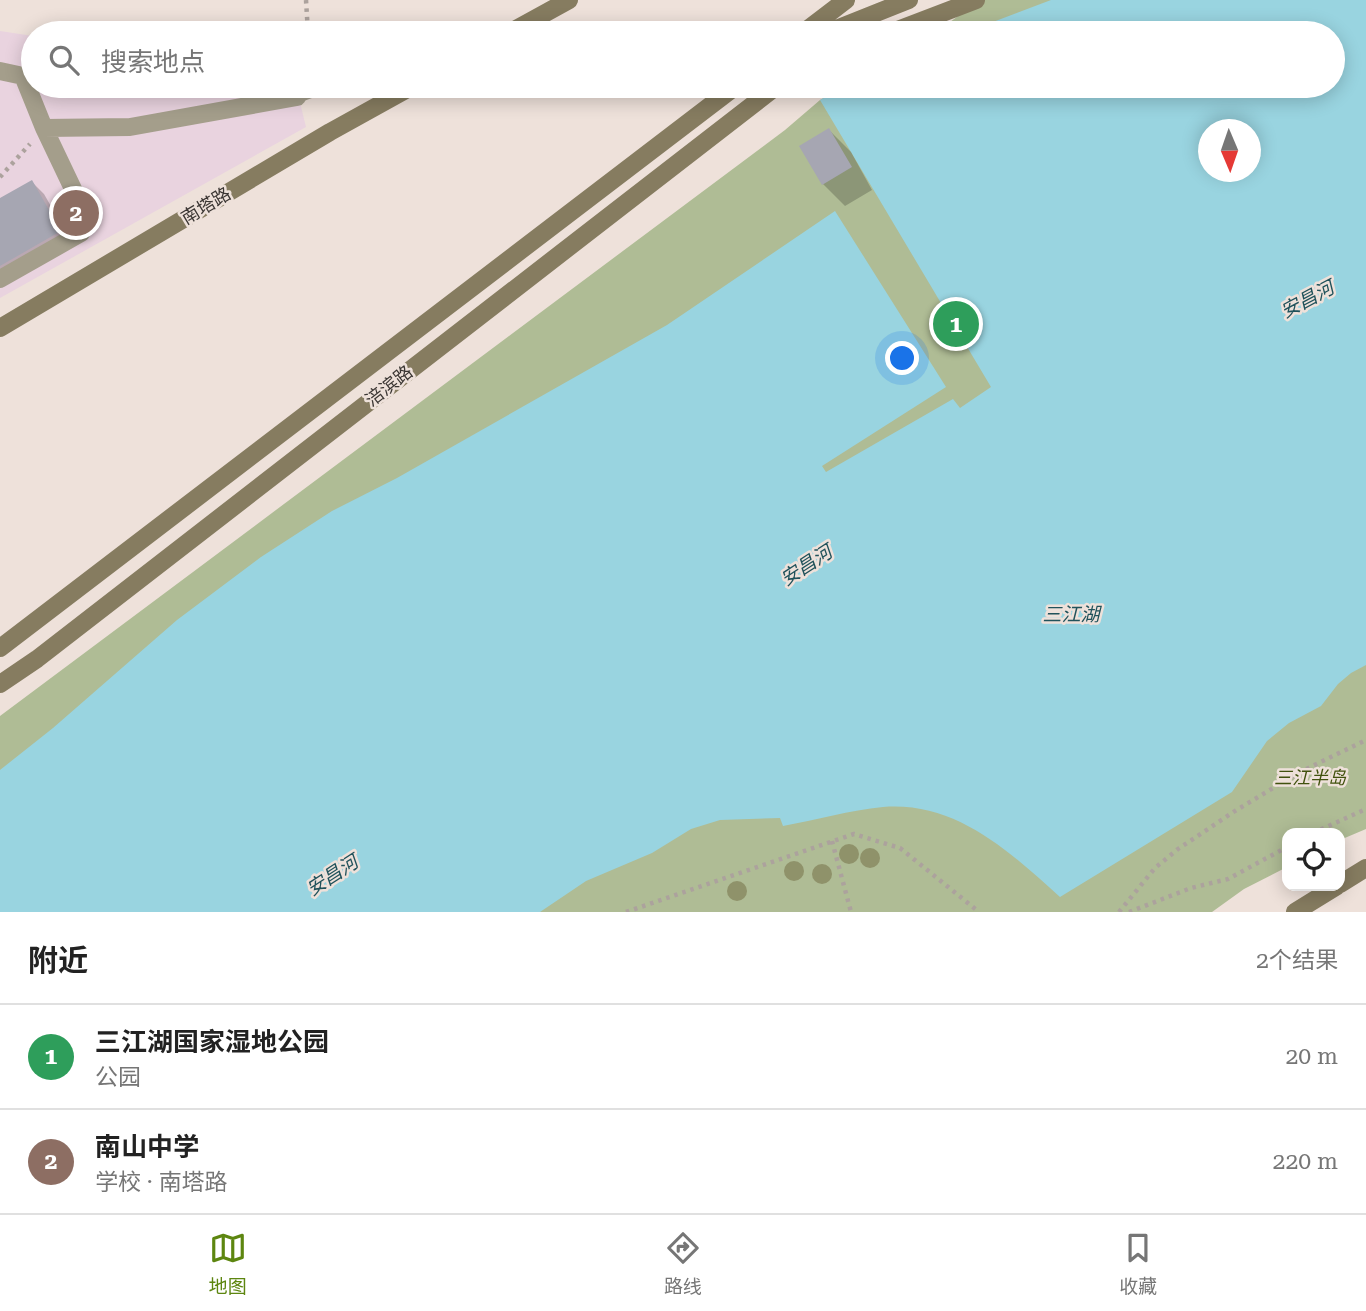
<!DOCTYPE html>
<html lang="zh">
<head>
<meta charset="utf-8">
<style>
	:root { --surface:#fff; --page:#f2f2f2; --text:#222; --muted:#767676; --line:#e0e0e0; --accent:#5d8610 }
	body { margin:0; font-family:"Roboto Serif","Noto Sans SC",serif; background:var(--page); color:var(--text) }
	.controls { position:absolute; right:21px; bottom:21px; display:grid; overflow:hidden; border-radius:14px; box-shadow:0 4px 18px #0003 }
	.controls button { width:63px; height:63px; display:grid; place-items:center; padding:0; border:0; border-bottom:2px solid var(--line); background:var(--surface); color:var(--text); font:35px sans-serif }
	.compass { position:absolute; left:1198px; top:119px; width:63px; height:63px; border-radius:50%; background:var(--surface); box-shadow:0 4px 18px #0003; rotate:178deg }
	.you { position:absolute; left:903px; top:359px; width:24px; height:24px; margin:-18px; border:5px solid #fff; border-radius:50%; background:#1a73e8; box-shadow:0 0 0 10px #1a73e833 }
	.badge { display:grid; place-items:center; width:46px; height:46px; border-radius:50%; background:var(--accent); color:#fff; font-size:23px; font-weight:700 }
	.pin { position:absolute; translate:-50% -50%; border:4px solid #fff; box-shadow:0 2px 7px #0006 }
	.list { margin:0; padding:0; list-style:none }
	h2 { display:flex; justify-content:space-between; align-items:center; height:91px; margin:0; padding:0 28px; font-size:30px }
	h2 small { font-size:23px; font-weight:400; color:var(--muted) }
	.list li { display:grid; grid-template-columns:46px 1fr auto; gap:21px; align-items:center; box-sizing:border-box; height:105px; padding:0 28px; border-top:2px solid var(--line) }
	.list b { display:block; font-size:26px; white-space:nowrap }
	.list p { margin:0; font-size:23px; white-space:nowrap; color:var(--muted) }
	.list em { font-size:23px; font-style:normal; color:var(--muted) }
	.icon { flex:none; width:38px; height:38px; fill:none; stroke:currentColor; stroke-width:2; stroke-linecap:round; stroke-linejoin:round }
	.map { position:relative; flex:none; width:1366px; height:912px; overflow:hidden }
	.search { position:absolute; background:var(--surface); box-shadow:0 4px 18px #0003; left:21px; right:21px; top:21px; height:77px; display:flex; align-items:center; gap:18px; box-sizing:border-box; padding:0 24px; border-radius:38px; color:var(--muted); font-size:26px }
	.sheet { height:301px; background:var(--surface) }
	nav { display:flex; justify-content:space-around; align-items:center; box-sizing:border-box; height:98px; border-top:2px solid var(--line); background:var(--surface); font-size:19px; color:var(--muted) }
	nav a { display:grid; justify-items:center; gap:4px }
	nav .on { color:var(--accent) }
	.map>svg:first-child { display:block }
	.education { fill:#e9d3df }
	.green { fill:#afbc95; fill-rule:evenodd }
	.water { fill:#99d4e0; fill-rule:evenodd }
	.shadow { fill:#0003 }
	.building { fill:#a6a6b2 }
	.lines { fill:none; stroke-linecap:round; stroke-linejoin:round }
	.path { stroke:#aca29d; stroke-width:4.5; stroke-dasharray:3.5 5; stroke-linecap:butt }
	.lane { stroke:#a49e8b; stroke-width:12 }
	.street { stroke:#a49e8b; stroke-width:18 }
	.secondary { stroke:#867c60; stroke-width:18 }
	.tree { fill:#8f926a }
	.labels { text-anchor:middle; stroke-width:5; stroke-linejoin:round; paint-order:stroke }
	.street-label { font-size:18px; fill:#3b3633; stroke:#eee1da }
	.park-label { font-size:18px; font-style:italic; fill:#41520e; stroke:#eee1da }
	.water-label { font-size:19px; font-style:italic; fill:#20525b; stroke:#eee1da }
</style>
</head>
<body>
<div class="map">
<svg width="1366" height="912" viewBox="0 0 1366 912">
	<rect width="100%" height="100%" fill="#eee1da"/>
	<path class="education" d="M 0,31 L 33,36 L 33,86 L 42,86 L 43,94 L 232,86 L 296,86 L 306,127 L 0,298 Z"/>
	<path class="green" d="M 980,0 L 1366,0 L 1366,829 L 1340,840 L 1340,833 L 1287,833 L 1287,867 L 1244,889 L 1212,912 L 0,912 L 0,716 L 785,130 L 820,100 L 845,86 L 1333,86 L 1333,33 L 935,33 ZM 1208,130 L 1250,130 L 1250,172 L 1208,172 Z"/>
	<path class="water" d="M 1051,0 L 1366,0 L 1366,665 L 1351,673 L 1338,684 L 1321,706 L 1289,723 L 1267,741 L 1232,792 L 1060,897 C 1010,852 956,801 883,807 C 850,810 816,820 783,826 L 780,818 L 720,820 L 691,829 L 652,853 L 586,881 L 540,912 L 0,912 L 0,770 L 53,728 L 177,620 L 261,557 L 332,511 L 397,478 L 667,325 L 835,211 L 946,387 L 822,466 L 826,472 L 953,399 L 960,408 L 991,387 L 820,100 L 845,86 L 1333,86 L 1333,33 L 964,33 ZM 1208,130 L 1250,130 L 1250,172 L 1208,172 Z"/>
	<path class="shadow" d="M 829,130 L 851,152 L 872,190 L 845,206 L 823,184 Z
		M 32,182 L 44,194 L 72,243 L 0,288 L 0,200 Z"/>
	<path class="building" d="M 829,128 L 852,167 L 822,185 L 799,146 Z
		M 32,180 L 61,231 L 0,266 L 0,198 Z"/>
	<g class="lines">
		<path class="path" d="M 306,0 L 308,33
			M 0,177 L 30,144
			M 1313,833 L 1366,809
			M 832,841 L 851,912
			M 626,912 L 854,834 L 900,848 L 979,912
			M 1119,912 L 1155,868 L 1178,849 L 1235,811 L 1298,773 L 1366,740
			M 1129,912 L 1191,888 L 1228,879 L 1287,847"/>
		<path class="lane" d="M 297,97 L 327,86"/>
		<path class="street" d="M 0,71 L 23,76 L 44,128 L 130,127 L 297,97
			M 0,279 L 81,233 L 84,212 L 44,128"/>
		<path class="secondary" d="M 509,33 L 569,0
			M 803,33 L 846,0
			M 826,33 L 909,0
			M 890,33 L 976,0
			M 0,328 L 330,132 L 413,86
			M 0,648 L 736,86
			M 0,684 L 37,659 L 777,86
			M 1340,884 L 1366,868
			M 1295,912 L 1337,886"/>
	</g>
	<g class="tree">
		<circle cx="849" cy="854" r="10"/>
		<circle cx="870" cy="858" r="10"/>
		<circle cx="794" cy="871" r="10"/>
		<circle cx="822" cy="874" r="10"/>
		<circle cx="737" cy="891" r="10"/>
	</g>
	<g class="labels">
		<g class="street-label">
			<text transform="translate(206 206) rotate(-31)" y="6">南塔路</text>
			<text transform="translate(389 386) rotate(-38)" y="6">涪滨路</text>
		</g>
		<g class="park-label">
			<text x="1310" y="784">三江半岛</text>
		</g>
		<g class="water-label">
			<text transform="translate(1307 299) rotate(-28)" y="7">安昌河</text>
			<text transform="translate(806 565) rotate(-33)" y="7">安昌河</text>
			<text x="1071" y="621">三江湖</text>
			<text transform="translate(332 875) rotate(-33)" y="7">安昌河</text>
		</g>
	</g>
</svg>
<div class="controls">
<button><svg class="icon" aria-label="locate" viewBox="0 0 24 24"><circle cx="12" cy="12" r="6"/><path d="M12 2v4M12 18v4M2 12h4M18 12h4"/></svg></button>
</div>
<svg class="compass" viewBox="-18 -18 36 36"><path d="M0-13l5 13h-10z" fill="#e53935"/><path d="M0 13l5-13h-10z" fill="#767676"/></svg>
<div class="you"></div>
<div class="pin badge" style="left:956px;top:324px;background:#2e9e5b">1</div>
<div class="pin badge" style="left:76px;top:213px;background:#8d6e63">2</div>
<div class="search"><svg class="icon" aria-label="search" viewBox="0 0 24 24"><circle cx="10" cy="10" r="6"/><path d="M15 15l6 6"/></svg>搜索地点</div>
</div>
<section class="sheet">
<h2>附近<small>2个结果</small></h2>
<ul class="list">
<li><span class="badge" style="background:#2e9e5b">1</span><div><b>三江湖国家湿地公园</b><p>公园</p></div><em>20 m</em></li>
<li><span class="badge" style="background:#8d6e63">2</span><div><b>南山中学</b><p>学校 · 南塔路</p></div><em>220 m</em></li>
</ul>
</section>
<nav>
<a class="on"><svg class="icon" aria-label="map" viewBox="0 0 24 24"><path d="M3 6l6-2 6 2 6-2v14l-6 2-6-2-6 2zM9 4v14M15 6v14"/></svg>地图</a>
<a><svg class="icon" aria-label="directions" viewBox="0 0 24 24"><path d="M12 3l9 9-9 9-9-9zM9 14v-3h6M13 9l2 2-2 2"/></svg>路线</a>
<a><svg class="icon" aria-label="saved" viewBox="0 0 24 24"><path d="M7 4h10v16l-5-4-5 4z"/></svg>收藏</a>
</nav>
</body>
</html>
